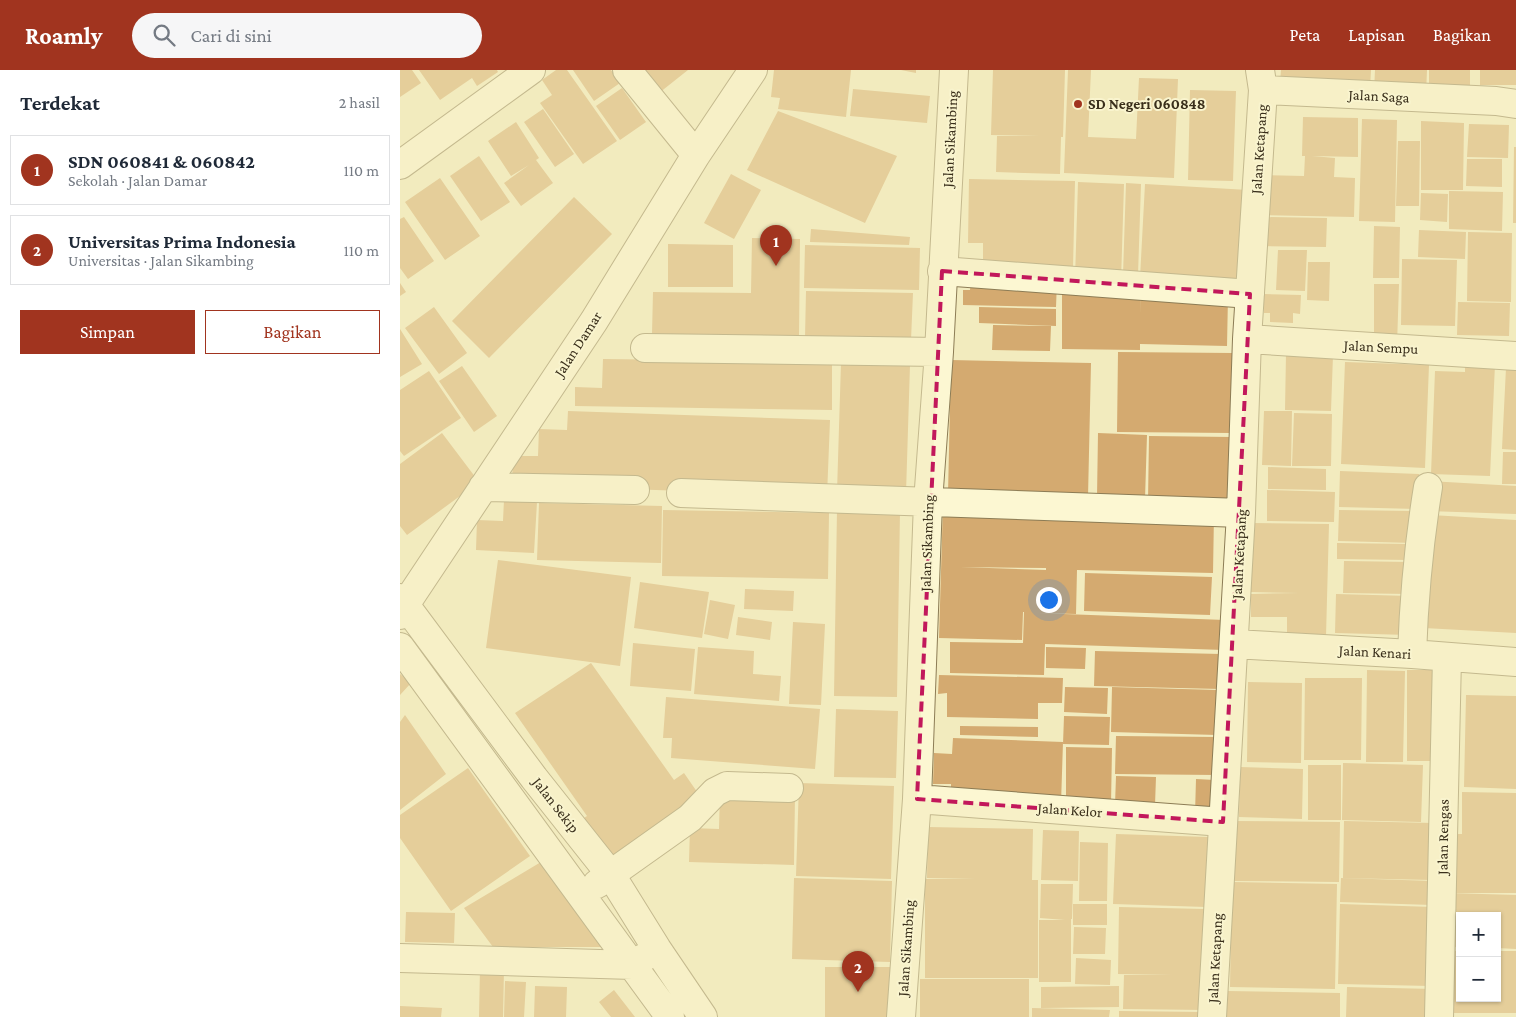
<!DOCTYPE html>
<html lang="id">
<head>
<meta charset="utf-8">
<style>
	:root { --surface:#fff; --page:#f6f6f7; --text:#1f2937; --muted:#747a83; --line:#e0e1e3; --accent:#a1341f }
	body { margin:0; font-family:"Crimson Pro",serif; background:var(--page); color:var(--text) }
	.controls { position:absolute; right:15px; bottom:15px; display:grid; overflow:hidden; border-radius:0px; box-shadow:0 1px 4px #0004 }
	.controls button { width:45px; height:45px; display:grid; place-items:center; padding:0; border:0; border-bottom:1px solid var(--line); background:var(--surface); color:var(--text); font:25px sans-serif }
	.you { position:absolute; left:648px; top:529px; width:18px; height:18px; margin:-12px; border:4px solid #fff; border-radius:50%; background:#1a73e8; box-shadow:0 0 0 8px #1a73e833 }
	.badge { display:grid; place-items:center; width:32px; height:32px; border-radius:50%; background:var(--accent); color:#fff; font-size:16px; font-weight:700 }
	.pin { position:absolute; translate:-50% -41px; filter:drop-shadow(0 1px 2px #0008) }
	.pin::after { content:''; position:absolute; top:26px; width:18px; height:15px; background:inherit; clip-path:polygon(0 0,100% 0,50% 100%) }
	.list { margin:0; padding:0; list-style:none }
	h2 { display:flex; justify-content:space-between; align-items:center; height:65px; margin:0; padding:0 20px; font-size:21px }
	h2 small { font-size:16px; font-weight:400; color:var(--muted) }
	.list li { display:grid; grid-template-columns:32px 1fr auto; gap:15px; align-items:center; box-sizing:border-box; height:70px; margin:0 10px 10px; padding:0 10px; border:1px solid var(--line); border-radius:0px }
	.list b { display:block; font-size:19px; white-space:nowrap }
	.list p { margin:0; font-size:16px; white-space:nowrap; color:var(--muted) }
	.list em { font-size:16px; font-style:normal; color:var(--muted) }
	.actions { display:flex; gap:10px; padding:15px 20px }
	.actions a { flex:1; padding:11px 0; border:1px solid var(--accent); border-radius:0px; text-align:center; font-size:18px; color:var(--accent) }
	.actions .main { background:var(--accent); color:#fff }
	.icon { flex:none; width:28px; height:28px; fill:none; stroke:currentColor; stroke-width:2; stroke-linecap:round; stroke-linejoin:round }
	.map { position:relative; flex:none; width:1116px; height:947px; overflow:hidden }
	header { display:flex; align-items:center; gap:30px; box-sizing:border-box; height:70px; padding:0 25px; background:var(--accent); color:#fff }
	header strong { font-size:24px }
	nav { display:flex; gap:28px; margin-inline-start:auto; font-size:18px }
	.search { width:350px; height:45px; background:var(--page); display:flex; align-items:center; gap:12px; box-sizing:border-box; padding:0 18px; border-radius:28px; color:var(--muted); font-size:19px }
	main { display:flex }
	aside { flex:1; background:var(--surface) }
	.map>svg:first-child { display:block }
	.building { fill:#d4aa70; fill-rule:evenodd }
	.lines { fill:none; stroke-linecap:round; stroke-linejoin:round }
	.minor-casing { stroke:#8c7c55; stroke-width:30 }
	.minor { stroke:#fcf7d2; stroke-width:28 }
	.marked { fill:none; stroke:#c2185b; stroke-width:4; stroke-dasharray:10 6; stroke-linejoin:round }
	.poi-dot { fill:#a1341f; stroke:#f9f4ce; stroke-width:2 }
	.labels { text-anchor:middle; stroke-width:4; stroke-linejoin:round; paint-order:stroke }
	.street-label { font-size:15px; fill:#3a2f1b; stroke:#f9f4ce }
	.poi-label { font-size:15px; font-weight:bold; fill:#3a2f1b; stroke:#f9f4ce; text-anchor:start }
</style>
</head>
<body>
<header>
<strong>Roamly</strong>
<div class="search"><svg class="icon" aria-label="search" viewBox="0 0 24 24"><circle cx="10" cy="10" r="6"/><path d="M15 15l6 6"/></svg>Cari di sini</div>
<nav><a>Peta</a><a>Lapisan</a><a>Bagikan</a></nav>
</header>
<main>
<aside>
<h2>Terdekat<small>2 hasil</small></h2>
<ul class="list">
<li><span class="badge">1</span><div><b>SDN 060841 &amp; 060842</b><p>Sekolah · Jalan Damar</p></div><em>110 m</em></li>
<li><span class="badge">2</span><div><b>Universitas Prima Indonesia</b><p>Universitas · Jalan Sikambing</p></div><em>110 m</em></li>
</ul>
<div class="actions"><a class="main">Simpan</a><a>Bagikan</a></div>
</aside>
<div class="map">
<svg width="1116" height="947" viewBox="0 0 1116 947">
	<rect width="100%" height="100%" fill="#f2ebbe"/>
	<path class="building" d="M 0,0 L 12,0 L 21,13 L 0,27 Z
		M 19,0 L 97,0 L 98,2 L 77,16 L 72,8 L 40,30 Z
		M 156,0 L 167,0 L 217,71 L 183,94 L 140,33 L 152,25 L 142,10 Z
		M 173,0 L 211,0 L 220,13 L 194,31 Z
		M 241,0 L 288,0 L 259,23 Z
		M 374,0 L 451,0 L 446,47 L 378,39 L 380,28 L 371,27 Z
		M 501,0 L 516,0 L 516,3 Z
		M 593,0 L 665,0 L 663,67 L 661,67 L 660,104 L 596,102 L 597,66 L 640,66 L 591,65 Z
		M 668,0 L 691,0 L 688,67 L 736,69 L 739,8 L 778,9 L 774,108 L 664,103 Z
		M 881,0 L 971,0 L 970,18 L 880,13 Z
		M 975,0 L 1027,0 L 1026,24 L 974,22 Z
		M 1029,0 L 1070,0 L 1070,17 L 1029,17 Z
		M 1080,0 L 1116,0 L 1116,15 L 1080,15 Z
		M 222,18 L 246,52 L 220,70 L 196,36 Z
		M 453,19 L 530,26 L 527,53 L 450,46 Z
		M 790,20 L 836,21 L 833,111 L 788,110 Z
		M 143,39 L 174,84 L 155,97 L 124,52 Z
		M 378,41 L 497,86 L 465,153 L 347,100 Z
		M 903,47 L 958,48 L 958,87 L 912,86 L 935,88 L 934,107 L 955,108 L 954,147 L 864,145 L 865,105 L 904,106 L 905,86 L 902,86 Z
		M 962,49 L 997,50 L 995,152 L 959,151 Z
		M 1021,51 L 1064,53 L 1063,120 L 1021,120 Z
		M 116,52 L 139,88 L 136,90 L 153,113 L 121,136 L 104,113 L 129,95 L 111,106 L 88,71 Z
		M 1069,54 L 1109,55 L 1108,88 L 1067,87 Z
		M 998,71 L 1020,71 L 1019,136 L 996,136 Z
		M 1114,77 L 1116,77 L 1116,153 L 1113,153 Z
		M 79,86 L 110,132 L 81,151 L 50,106 Z
		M 1067,89 L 1102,89 L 1102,117 L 1066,116 Z
		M 331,104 L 361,120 L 334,169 L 304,153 Z
		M 40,108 L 80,166 L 45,190 L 5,132 Z
		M 569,109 L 675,111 L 673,198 L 583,196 L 583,173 L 568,173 Z
		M 678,112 L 724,114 L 721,211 L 675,209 Z
		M 726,113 L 741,114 L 738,205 L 723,205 Z
		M 745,114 L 848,120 L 844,214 L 740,208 Z
		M 1049,121 L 1103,122 L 1102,161 L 1049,159 Z
		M 1021,123 L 1048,124 L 1047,152 L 1020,150 Z
		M 174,127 L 212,164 L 89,288 L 52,251 Z
		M 4,147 L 34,191 L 8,209 L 0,198 L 0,149 Z
		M 863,147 L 927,148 L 926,177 L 862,176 Z
		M 974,156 L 1000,157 L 999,208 L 973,208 Z
		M 411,159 L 510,167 L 509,175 L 410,172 Z
		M 1019,160 L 1066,162 L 1065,189 L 1018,187 Z
		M 1068,162 L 1112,163 L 1111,232 L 1067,231 Z
		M 352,168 L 400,169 L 399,266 L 252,264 L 253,222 L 351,223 Z
		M 268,174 L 333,175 L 333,217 L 268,217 Z
		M 405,175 L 520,178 L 519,220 L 404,218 Z
		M 878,180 L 907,180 L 905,221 L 876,220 Z
		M 1002,189 L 1057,190 L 1055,256 L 1001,255 Z
		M 908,192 L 930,192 L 929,231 L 907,230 Z
		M 571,209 L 657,211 L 656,237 L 563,235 L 563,220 L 570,220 Z
		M 0,213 L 6,222 L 0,226 Z
		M 974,214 L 999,214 L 997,275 L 974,275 Z
		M 662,220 L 741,220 L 740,244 L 741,224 L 828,226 L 827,276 L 740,274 L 740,280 L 662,279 Z
		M 406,221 L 513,223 L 511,270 L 405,268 Z
		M 864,224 L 901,225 L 900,244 L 893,243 L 893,253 L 870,252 L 870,243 L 864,243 Z
		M 1058,232 L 1110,233 L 1109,266 L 1057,265 Z
		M 34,237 L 67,283 L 39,304 L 5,258 Z
		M 579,237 L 656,239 L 656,256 L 579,253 Z
		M 593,255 L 651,256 L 650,281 L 592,280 Z
		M 0,259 L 22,294 L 0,307 Z
		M 718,282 L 832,283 L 831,363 L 717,362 Z
		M 886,284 L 933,285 L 931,341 L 885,340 Z
		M 203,289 L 432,292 L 432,340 L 175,336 L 175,317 L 202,318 Z
		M 551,290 L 691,293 L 688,427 L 548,424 Z
		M 945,292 L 1029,295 L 1025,398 L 941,394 Z
		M 441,293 L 510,295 L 506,423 L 437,422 Z
		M 1065,293 L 1095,294 L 1090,406 L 1031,404 L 1035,301 L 1065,302 Z
		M 62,296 L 97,346 L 74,362 L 39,311 Z
		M 1106,298 L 1116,299 L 1116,380 L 1102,379 Z
		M 29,301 L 61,348 L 4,386 L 0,381 L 0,320 Z
		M 168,341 L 430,350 L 427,426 L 112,415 L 113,386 L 138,386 L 139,359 L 167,360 Z
		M 864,341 L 892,341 L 891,396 L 862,395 Z
		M 894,343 L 932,344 L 931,396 L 892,396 Z
		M 42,363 L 79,412 L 7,465 L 0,456 L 0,394 Z
		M 698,363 L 747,365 L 745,429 L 697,427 Z
		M 749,366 L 832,367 L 831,432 L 748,431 Z
		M 1103,382 L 1116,382 L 1116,414 L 1102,414 Z
		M 868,397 L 926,399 L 926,420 L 868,419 Z
		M 940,401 L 1019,404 L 1017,439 L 939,437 Z
		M 1029,411 L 1116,416 L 1116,444 L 1028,441 Z
		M 867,420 L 935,422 L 934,452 L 867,451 Z
		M 104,430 L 137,432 L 134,483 L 76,480 L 77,450 L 103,451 Z
		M 139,433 L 262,436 L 261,493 L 137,490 Z
		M 543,435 L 647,438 L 646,462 L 647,438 L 814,444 L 813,503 L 677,500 L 676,544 L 637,543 L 825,550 L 824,580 L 645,574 L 644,605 L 550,603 L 550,572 L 623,573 L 624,542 L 623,542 L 622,570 L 539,568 ZM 560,497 L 646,498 L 646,500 Z
		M 263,440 L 429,443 L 428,509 L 262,506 Z
		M 437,440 L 500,441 L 497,627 L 434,626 Z
		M 939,440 L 1015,441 L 1014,473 L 938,471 Z
		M 1031,445 L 1116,450 L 1116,563 L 1024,558 Z
		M 851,453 L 929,454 L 926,566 L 887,565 L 887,547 L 851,547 L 851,524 L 899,523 L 850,522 Z
		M 937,473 L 1010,474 L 1009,490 L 937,489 Z
		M 98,490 L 231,507 L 220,596 L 86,578 Z
		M 944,491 L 1010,492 L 1009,524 L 943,523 Z
		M 685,503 L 812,507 L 810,545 L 684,541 Z
		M 240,512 L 309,522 L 302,568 L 234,558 Z
		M 345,519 L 394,521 L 393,541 L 344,539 Z
		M 936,524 L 1010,526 L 1009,565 L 935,563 Z
		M 310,530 L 335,535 L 328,569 L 304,564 Z
		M 338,547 L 372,552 L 370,570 L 336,565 Z
		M 393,552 L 425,554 L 421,635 L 389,634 Z
		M 233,573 L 295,579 L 291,621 L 230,616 Z
		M 298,577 L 354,581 L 353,604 L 381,606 L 379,631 L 294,624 Z
		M 646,577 L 686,578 L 685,599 L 646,598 Z
		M 695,581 L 821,584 L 820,619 L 694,616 Z
		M 191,593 L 274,710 L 284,703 L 302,729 L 214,790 L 184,748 L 187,746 L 115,643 Z
		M 967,600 L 1005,601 L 1003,692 L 966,692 Z
		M 1007,600 L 1036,600 L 1036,691 L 1007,691 Z
		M 0,604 L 11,613 L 0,625 Z
		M 539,605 L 663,608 L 662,633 L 638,633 L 638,649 L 547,647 L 547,623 L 538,624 Z
		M 905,608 L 962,608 L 961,690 L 904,690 Z
		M 848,612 L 902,613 L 901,693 L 847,692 Z
		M 665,617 L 708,618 L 707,644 L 664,642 Z
		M 712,617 L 818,620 L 817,665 L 711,662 Z
		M 1066,625 L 1116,626 L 1116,719 L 1064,717 Z
		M 266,627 L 420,639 L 415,699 L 271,688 L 272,668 L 263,668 Z
		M 436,639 L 498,641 L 496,708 L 434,707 Z
		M 5,645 L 46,704 L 0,740 L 0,652 Z
		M 664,646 L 710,647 L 709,675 L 663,674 Z
		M 560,656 L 638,657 L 638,667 L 560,665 Z
		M 716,666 L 817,667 L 816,705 L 715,704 Z
		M 553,668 L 663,672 L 661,734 L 551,727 L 551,714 L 533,714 L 534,683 L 552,684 Z
		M 666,677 L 712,678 L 711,735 L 666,734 Z
		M 943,693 L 1023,695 L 1021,752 L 942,750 Z
		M 908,695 L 941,695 L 941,750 L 908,750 Z
		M 840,697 L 903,699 L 902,749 L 839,747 Z
		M 68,698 L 130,786 L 51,841 L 0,768 L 0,745 Z
		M 716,706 L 756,707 L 755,735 L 715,735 Z
		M 796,709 L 815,710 L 814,744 L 795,744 Z
		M 399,713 L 494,716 L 491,809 L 396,806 Z
		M 1062,722 L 1116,723 L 1116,823 L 1048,823 L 1049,764 L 1062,764 Z
		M 320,723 L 395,725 L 394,795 L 289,792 L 290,758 L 319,759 Z
		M 833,751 L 940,752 L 939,812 L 832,811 Z
		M 944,751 L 1033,753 L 1032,810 L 943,808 Z
		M 528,757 L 633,759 L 632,810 L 638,810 L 638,908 L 525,908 L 525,809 L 576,809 L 527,808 Z
		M 643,760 L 679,761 L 678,811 L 641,810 Z
		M 716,764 L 808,767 L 806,837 L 713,834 Z
		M 680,772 L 708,773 L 707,831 L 679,831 Z
		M 141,792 L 202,877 L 93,877 L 64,838 Z
		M 394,808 L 492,811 L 490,892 L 392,889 Z
		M 941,808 L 1033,811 L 1032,835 L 940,832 Z
		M 832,812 L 937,814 L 935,919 L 830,917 Z
		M 641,814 L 673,814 L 672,849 L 671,849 L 671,912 L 639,912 L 639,850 L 665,850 L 640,848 Z
		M 1048,823 L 1116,825 L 1116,879 L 1097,878 L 1097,846 L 1060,846 L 1060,877 L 1046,877 Z
		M 673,834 L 707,834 L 707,855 L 673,855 Z
		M 940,834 L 1033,837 L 1031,916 L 938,914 Z
		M 719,837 L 804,839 L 803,906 L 806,940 L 723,939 L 724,905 L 772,905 L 718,904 Z
		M 6,842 L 55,843 L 54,873 L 5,872 Z
		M 674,857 L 706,858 L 705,884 L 673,884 Z
		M 1042,881 L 1060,881 L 1060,928 L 1097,928 L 1097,881 L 1116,881 L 1116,943 L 1042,943 Z
		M 676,888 L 711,890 L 710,915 L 675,914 Z
		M 425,897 L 492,897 L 491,947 L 425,947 Z
		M 80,899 L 104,899 L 103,947 L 79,947 Z
		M 520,909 L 629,909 L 629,947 L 520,947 Z
		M 105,911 L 126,912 L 124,947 L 104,947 Z
		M 135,916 L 167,917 L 166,947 L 134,947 Z
		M 719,916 L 719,937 L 641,938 L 641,917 Z
		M 947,917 L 1034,919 L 1033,947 L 946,947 Z
		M 214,920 L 235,947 L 211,947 L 199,932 Z
		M 827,921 L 940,923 L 940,947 L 826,947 Z
		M 0,936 L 42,938 L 41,947 L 0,947 Z
		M 632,938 L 710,940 L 709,947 L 632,947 Z
		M 719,941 L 803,942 L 803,947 L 719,947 Z"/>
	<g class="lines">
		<defs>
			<path id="minor" d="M 227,0 L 296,85
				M 860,0 L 863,20 L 1096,31 L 1116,34
				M 0,95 L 131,0
				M 542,201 L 850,224
				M 847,269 L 1116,286
				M 245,278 L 539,282
				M 83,417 L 235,420
				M 281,423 L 841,443
				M 0,528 L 134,708 L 211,805 L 257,879 L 303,947
				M 0,545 L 5,535 L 194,251 L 296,85 L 353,0
				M 834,574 L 1012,584 L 1116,592
				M 0,577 L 270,947
				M 1012,584 C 1014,527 1019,472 1028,417
				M 517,729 L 823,752
				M 197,814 L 290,748 L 315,722 L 327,716 L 389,718
				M 0,888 L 233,895 L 243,888
				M 501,947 L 517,729 L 528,432 L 539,282 L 554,0
				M 812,947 L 841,443 L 847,269 L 863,20
				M 1039,947 L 1047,587"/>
		</defs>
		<use href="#minor" class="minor-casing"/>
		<use href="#minor" class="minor"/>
	</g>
	<path d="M0 0H1116V947H0ZM 542,201 L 850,224 L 823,752 L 517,729 Z" fill="#f2ebbe" fill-opacity=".55" fill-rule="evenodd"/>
	<path class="marked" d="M 542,201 L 850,224 L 823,752 L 517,729 Z"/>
	<circle class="poi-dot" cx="678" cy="34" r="5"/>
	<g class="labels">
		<g class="street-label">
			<text transform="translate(979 26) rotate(3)" y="5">Jalan Saga</text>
			<text transform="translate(550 69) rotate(-87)" y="5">Jalan Sikambing</text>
			<text transform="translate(859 79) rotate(-86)" y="5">Jalan Ketapang</text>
			<text transform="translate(178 274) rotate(-57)" y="5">Jalan Damar</text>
			<text transform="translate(981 277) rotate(3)" y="5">Jalan Sempu</text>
			<text transform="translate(527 473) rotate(-88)" y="5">Jalan Sikambing</text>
			<text transform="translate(839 484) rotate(-87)" y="5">Jalan Ketapang</text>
			<text transform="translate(975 582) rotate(3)" y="5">Jalan Kenari</text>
			<text transform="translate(156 735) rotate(52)" y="5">Jalan Sekip</text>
			<text transform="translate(670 740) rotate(4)" y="5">Jalan Kelor</text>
			<text transform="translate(1043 767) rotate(-89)" y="5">Jalan Rengas</text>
			<text transform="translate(506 878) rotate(-86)" y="5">Jalan Sikambing</text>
			<text transform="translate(815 888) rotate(-87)" y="5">Jalan Ketapang</text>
		</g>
		<g class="poi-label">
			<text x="688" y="39">SD Negeri 060848</text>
		</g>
	</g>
</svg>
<div class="controls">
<button>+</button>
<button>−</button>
</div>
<div class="you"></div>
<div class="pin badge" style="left:376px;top:196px">1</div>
<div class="pin badge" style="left:458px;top:922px">2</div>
</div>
</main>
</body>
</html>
